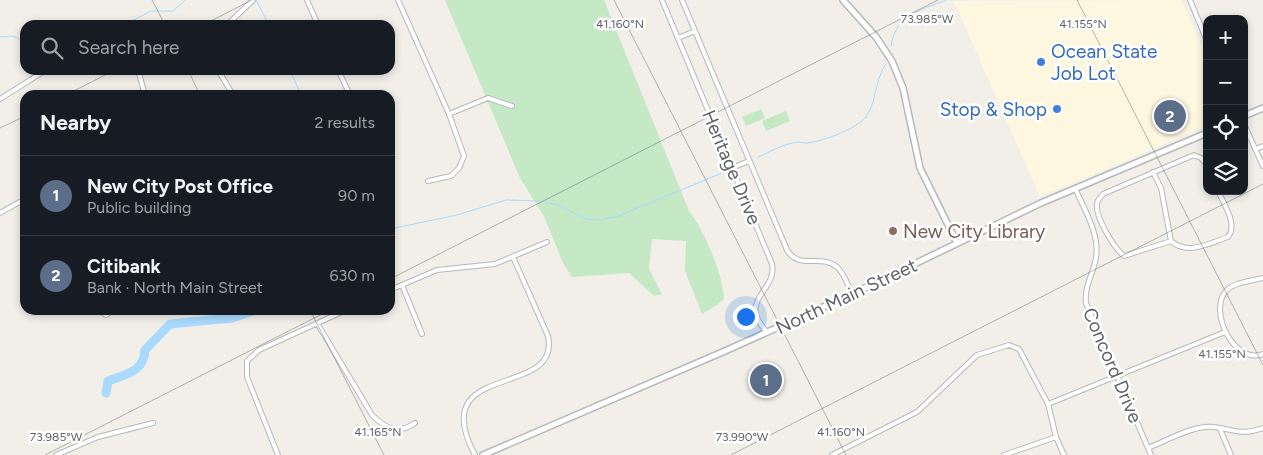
<!DOCTYPE html>
<html lang="en">
<head>
<meta charset="utf-8">
<style>
	:root { --surface:#171b24; --page:#242831; --text:#f1f3f6; --muted:#9ea1a6; --line:#363941; --accent:#8c9099 }
	body { margin:0; font-family:Figtree,sans-serif; background:var(--page); color:var(--text) }
	.controls { position:absolute; right:15px; top:15px; display:grid; overflow:hidden; border-radius:10px; box-shadow:0 2px 8px #0003 }
	.controls button { width:45px; height:45px; display:grid; place-items:center; padding:0; border:0; border-bottom:1px solid var(--line); background:var(--surface); color:var(--text); font:25px sans-serif }
	.you { position:absolute; left:745px; top:316px; width:18px; height:18px; margin:-12px; border:4px solid #fff; border-radius:50%; background:#1a73e8; box-shadow:0 0 0 8px #1a73e833 }
	.badge { display:grid; place-items:center; width:32px; height:32px; border-radius:50%; background:var(--accent); color:#fff; font-size:16px; font-weight:700 }
	.pin { position:absolute; translate:-50% -50%; border:2px solid #fff; box-shadow:0 1px 5px #0006 }
	.list { margin:0; padding:0; list-style:none }
	h2 { display:flex; justify-content:space-between; align-items:center; height:65px; margin:0; padding:0 20px; font-size:21px }
	h2 small { font-size:16px; font-weight:400; color:var(--muted) }
	.list li { display:grid; grid-template-columns:32px 1fr auto; gap:15px; align-items:center; box-sizing:border-box; height:80px; padding:0 20px; border-top:1px solid var(--line) }
	.list b { display:block; font-size:19px; white-space:nowrap }
	.list p { margin:0; font-size:16px; white-space:nowrap; color:var(--muted) }
	.list em { font-size:16px; font-style:normal; color:var(--muted) }
	.icon { flex:none; width:28px; height:28px; fill:none; stroke:currentColor; stroke-width:2; stroke-linecap:round; stroke-linejoin:round }
	.map { position:relative; flex:none; width:1263px; height:455px; overflow:hidden }
	.search { position:absolute; background:var(--surface); box-shadow:0 2px 8px #0003; left:20px; top:20px; width:375px; height:55px; display:flex; align-items:center; gap:12px; box-sizing:border-box; padding:0 18px; border-radius:15px; color:var(--muted); font-size:19px }
	.panel { position:absolute; background:var(--surface); box-shadow:0 2px 8px #0003; left:20px; top:90px; width:375px; height:225px; border-radius:15px }
	.map>svg:first-child { display:block }
	.commercial { fill:#fef7e0 }
	.green { fill:#c5e8c5 }
	.lines { fill:none; stroke-linecap:round; stroke-linejoin:round }
	.stream { stroke:#aadaff; stroke-width:1 }
	.river { stroke:#aadaff; stroke-width:9 }
	.minor-casing { stroke:#b5b8bc; stroke-width:6 }
	.tertiary-casing { stroke:#b5b8bc; stroke-width:8 }
	.minor { stroke:#fff; stroke-width:4 }
	.tertiary { stroke:#fff; stroke-width:5 }
	.ticks { fill:none; stroke:#5f6368; stroke-width:1; stroke-opacity:0.45 }
	.shop-dot { fill:#3f7fe0; stroke:#fff; stroke-width:2 }
	.education-dot { fill:#8d6e63; stroke:#fff; stroke-width:2 }
	.labels { text-anchor:middle; stroke-width:5; stroke-linejoin:round; paint-order:stroke }
	.shop-label { font-size:19px; fill:#366cbe; stroke:#fff; text-anchor:start }
	.street-label { font-size:19px; fill:#5f6368; stroke:#fff }
	.education-label { font-size:19px; fill:#785e54; stroke:#fff; text-anchor:start }
	.ticks-label { font-size:12px; text-anchor:middle; fill:#5f6368; stroke:#fff; stroke-width:5; stroke-linejoin:round; paint-order:stroke }
</style>
</head>
<body>
<div class="map">
<svg width="1263" height="455" viewBox="0 0 1263 455">
	<rect width="100%" height="100%" fill="#f1efe8"/>
	<path class="commercial" d="M 1181,0 L 1207,56 L 1207,126 L 1040,197 L 954,1 Z"/>
	<path class="green" d="M 445,0 L 604,0 L 689,211 C 704,230 723,274 724,299 L 717,305 L 702,314 L 685,271 L 686,241 L 652,239 L 649,269 L 662,294 L 654,296 L 629,273 L 572,277 L 563,263 L 544,216 L 520,178 Z
		M 761,109 L 765,118 L 746,126 L 742,117 Z
		M 786,111 L 790,121 L 766,131 L 762,121 Z"/>
	<g class="lines">
		<path class="stream" d="M 256,0 L 269,25
			M 124,25 L 151,11 L 173,11 L 185,0
			M 0,37 L 13,36 L 25,42
			M 891,46 C 896,13 920,11 946,0
			M 290,70 L 301,95
			M 758,157 C 770,152 785,143 798,142 C 800,142 803,143 805,143 C 819,143 856,129 865,118 C 877,104 874,80 886,64
			M 390,229 L 457,215 L 506,200 L 539,201 L 558,205 L 586,219 L 600,220 L 618,216 L 722,173"/>
		<path class="river" d="M 106,393 L 108,381 C 126,374 144,372 145,350 L 170,324 L 232,318 L 256,310"/>
		<defs>
			<path id="minor" d="M 307,0 L 318,25
				M 398,0 L 449,114 L 464,156 L 459,168 L 451,176 L 428,181
				M 662,0 L 772,264 C 778,291 736,299 767,332
				M 682,0 L 787,250 C 800,271 820,253 837,267 C 844,273 848,285 852,294
				M 1190,0 L 1207,41
				M 227,25 L 253,0
				M 678,38 L 695,31
				M 138,70 L 145,95
				M 218,70 L 233,95
				M 338,70 L 350,95
				M 0,99 L 46,70
				M 449,114 L 488,98 L 512,106
				M 1244,124 L 1263,166
				M 1256,149 L 1263,146
				M 1207,165 L 1201,158 L 1194,155 L 1103,194 C 1100,198 1097,200 1097,204 C 1095,217 1114,248 1124,256 L 1171,241 C 1187,256 1210,243 1228,237 C 1238,225 1224,204 1218,191
				M 732,168 L 749,161
				M 1153,172 L 1161,188 L 1171,241
				M 1075,188 C 1084,209 1100,234 1096,258 C 1093,274 1084,287 1086,303 L 1151,455
				M 0,213 L 25,199
				M 1263,278 C 1252,281 1234,282 1226,291 C 1208,311 1234,365 1263,354
				M 402,285 L 422,334
				M 390,290 L 437,270 L 495,264 L 547,242
				M 98,310 L 106,315 L 114,310
				M 317,323 L 372,415 C 385,428 398,435 415,423
				M 1048,404 L 1225,332
				M 1220,429 L 1231,455
				M 1148,448 C 1166,441 1186,429 1205,427 C 1227,425 1236,438 1263,428
				M 56,455 L 98,437 L 153,423
				M 278,455 L 247,377 L 247,361 L 259,350 L 346,310
				M 475,455 C 424,359 562,400 548,336 L 513,257
				M 832,455 L 917,412 L 977,355 L 1009,345 L 1019,349 L 1048,404 L 1056,437 L 1064,455
				M 1004,455 L 1056,437"/>
			<path id="tertiary" d="M 843,0 L 876,37 L 892,61 L 903,88 L 920,168 L 957,243
				M 1244,116 L 1263,108
				M 483,455 L 725,351 L 852,294 L 1041,203 L 1207,133"/>
		</defs>
		<use href="#minor" class="minor-casing"/>
		<use href="#tertiary" class="tertiary-casing"/>
		<use href="#minor" class="minor"/>
		<use href="#tertiary" class="tertiary"/>
	</g>
	<path class="ticks" d="M 152,0 L 165,25M 614,0 L 846,455M 1077,0 L 1263,365M 203,25 L 252,0M 188,70 L 200,95M 66,95 L 115,70M 0,128 L 25,116M 390,279 L 938,0M 310,310 L 384,455M 45,455 L 330,310M 731,455 L 1263,184"/>
	<g class="shop-dot">
		<circle cx="1041" cy="62" r="5"/>
		<circle cx="1057" cy="109" r="5"/>
	</g>
	<circle class="education-dot" cx="893" cy="231" r="5"/>
	<g class="labels">
		<g class="shop-label">
			<text x="1051" y="58">Ocean State<tspan x="1051" dy="22">Job Lot</tspan></text>
			<text x="1047" y="116" text-anchor="end">Stop &amp; Shop</text>
		</g>
		<g class="street-label">
			<text transform="translate(732 167) rotate(67)" y="7">Heritage Drive</text>
			<text transform="translate(846 296) rotate(-25)" y="7">North Main Street</text>
			<text transform="translate(1113 365) rotate(67)" y="7">Concord Drive</text>
		</g>
		<g class="education-label">
			<text x="903" y="238">New City Library</text>
		</g>
	</g>
	<g class="ticks-label">
		<text x="927" y="23">73.985°W</text>
		<text x="620" y="28">41.160°N</text>
		<text x="1083" y="28">41.155°N</text>
		<text x="1222" y="358">41.155°N</text>
		<text x="378" y="436">41.165°N</text>
		<text x="841" y="436">41.160°N</text>
		<text x="56" y="441">73.985°W</text>
		<text x="742" y="441">73.990°W</text>
	</g>
</svg>
<div class="controls">
<button>+</button>
<button>−</button>
<button><svg class="icon" aria-label="locate" viewBox="0 0 24 24"><circle cx="12" cy="12" r="6"/><path d="M12 2v4M12 18v4M2 12h4M18 12h4"/></svg></button>
<button><svg class="icon" aria-label="layers" viewBox="0 0 24 24"><path d="M12 4l9 5-9 5-9-5zM3 14l9 5 9-5"/></svg></button>
</div>
<div class="you"></div>
<div class="pin badge" style="left:766px;top:380px;background:#5c6f8a">1</div>
<div class="pin badge" style="left:1170px;top:116px;background:#5c6f8a">2</div>
<div class="search"><svg class="icon" aria-label="search" viewBox="0 0 24 24"><circle cx="10" cy="10" r="6"/><path d="M15 15l6 6"/></svg>Search here</div>
<section class="panel">
<h2>Nearby<small>2 results</small></h2>
<ul class="list">
<li><span class="badge" style="background:#5c6f8a">1</span><div><b>New City Post Office</b><p>Public building</p></div><em>90 m</em></li>
<li><span class="badge" style="background:#5c6f8a">2</span><div><b>Citibank</b><p>Bank · North Main Street</p></div><em>630 m</em></li>
</ul>
</section>
</div>
</body>
</html>
